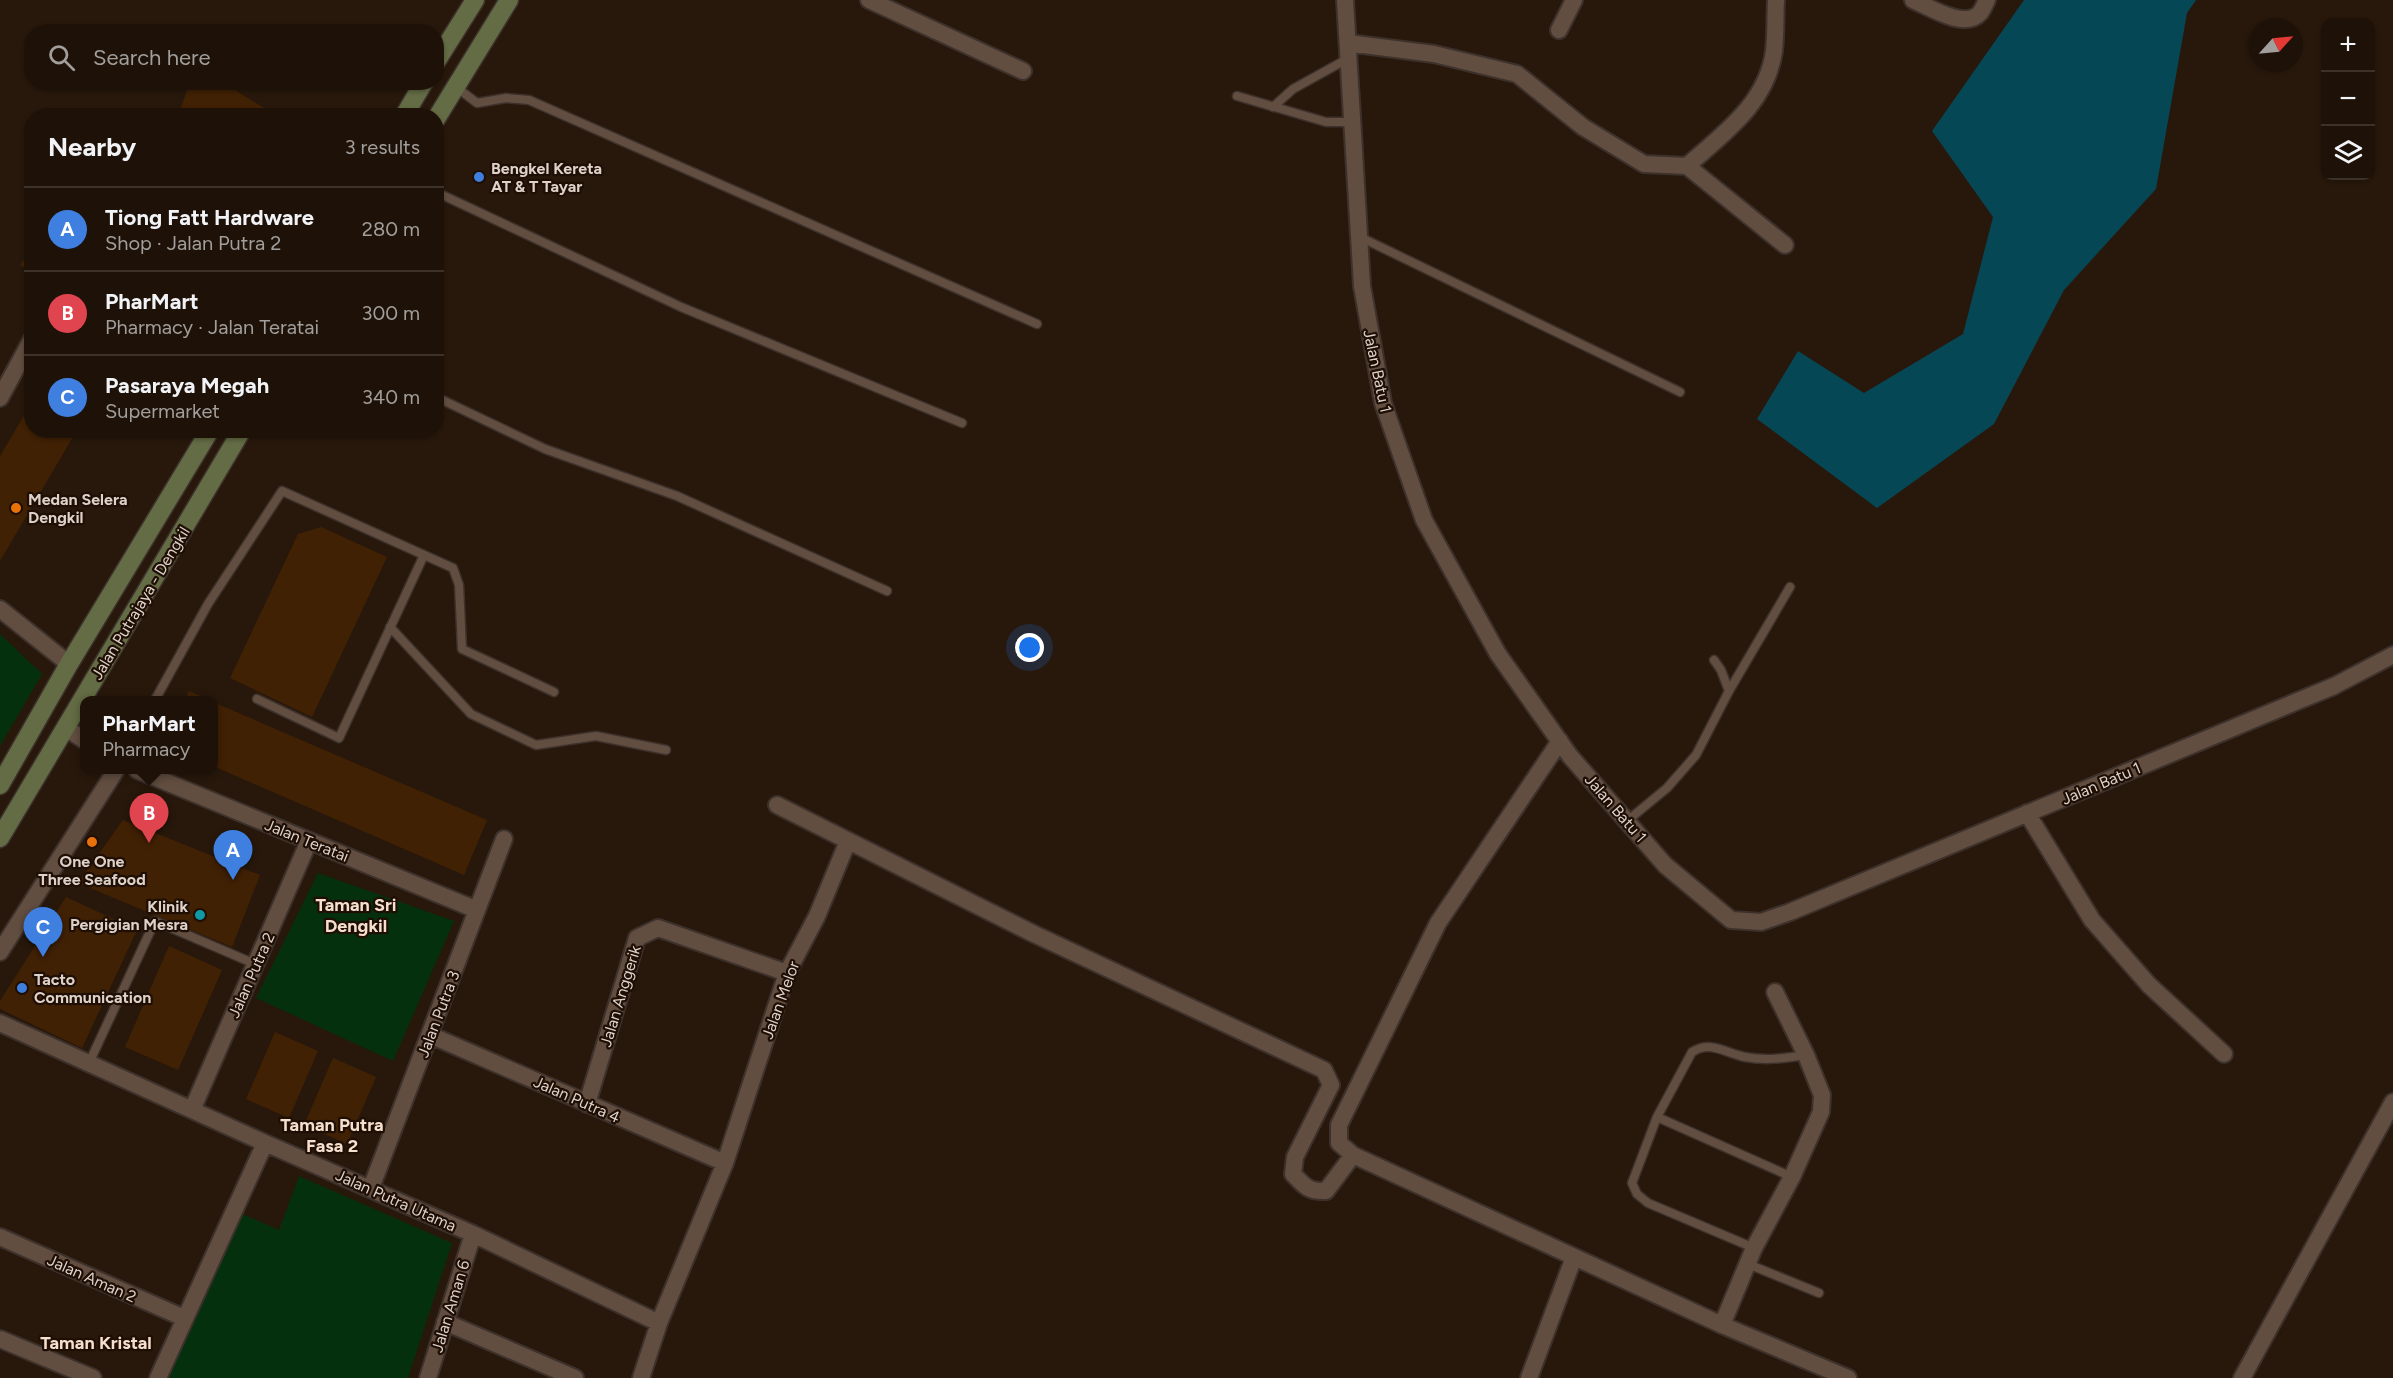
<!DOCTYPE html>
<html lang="en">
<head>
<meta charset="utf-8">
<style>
	:root { --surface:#1e1208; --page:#2b2016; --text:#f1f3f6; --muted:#a19e9c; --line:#3c3229; --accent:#ea580c }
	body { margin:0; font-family:Figtree,sans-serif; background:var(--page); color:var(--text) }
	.controls { position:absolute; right:18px; top:18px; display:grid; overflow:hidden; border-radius:12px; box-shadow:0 2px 4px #0004 }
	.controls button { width:54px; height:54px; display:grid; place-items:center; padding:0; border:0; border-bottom:2px solid var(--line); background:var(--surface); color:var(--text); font:30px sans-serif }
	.compass { position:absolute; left:2249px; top:18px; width:54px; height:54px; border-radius:50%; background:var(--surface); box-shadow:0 2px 4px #0004; rotate:63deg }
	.you { position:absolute; left:1030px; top:648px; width:21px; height:21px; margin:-15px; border:4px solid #fff; border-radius:50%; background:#1a73e8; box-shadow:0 0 0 9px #1a73e833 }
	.badge { display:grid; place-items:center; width:39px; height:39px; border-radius:50%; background:var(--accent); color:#fff; font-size:20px; font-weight:700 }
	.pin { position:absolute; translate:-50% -50px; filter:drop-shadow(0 2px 3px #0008) }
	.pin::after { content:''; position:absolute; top:32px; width:21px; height:18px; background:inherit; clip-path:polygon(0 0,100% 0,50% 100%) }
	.popup { position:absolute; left:80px; top:696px; width:138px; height:78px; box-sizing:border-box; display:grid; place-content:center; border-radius:12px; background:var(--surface); filter:drop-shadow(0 2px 4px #0005); font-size:20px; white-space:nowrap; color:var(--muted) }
	.popup b { font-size:22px; color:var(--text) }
	.popup::after { content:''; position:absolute; left:50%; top:100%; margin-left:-12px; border:12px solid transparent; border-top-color:var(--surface) }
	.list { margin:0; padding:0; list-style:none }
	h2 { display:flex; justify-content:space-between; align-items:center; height:78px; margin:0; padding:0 24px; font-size:26px }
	h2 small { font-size:20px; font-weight:400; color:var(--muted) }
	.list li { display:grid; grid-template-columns:39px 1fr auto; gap:18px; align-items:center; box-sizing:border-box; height:84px; padding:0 24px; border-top:2px solid var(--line) }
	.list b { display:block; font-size:22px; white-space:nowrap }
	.list p { margin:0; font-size:20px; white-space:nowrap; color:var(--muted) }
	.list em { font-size:20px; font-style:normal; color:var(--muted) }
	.icon { flex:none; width:33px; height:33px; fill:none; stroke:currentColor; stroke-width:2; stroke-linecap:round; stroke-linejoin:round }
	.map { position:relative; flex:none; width:2393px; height:1378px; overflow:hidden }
	.search { position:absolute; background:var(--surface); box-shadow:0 2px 4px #0004; left:24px; top:24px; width:420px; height:66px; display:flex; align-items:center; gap:15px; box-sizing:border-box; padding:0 21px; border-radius:24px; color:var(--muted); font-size:22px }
	.panel { position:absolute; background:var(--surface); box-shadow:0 2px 4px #0004; left:24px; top:108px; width:420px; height:330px; border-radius:24px }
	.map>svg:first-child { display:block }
	.green { fill:#04300e }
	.water { fill:#064756 }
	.building { fill:#412104 }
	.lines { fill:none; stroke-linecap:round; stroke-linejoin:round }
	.lane-casing { stroke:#3d312c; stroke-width:11 }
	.street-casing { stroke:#3d312c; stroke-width:20 }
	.secondary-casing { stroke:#3d312c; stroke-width:21 }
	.lane { stroke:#624e40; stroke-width:8 }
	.street { stroke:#624e40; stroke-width:16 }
	.secondary { stroke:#636c44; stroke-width:18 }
	.shop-dot { fill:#3f7fe0; stroke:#1e0e04; stroke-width:2 }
	.food-dot { fill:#e8710a; stroke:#1e0e04; stroke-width:2 }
	.culture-dot { fill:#0f9aa8; stroke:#1e0e04; stroke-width:2 }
	.labels { text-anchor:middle; stroke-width:4.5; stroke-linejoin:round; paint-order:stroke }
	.poi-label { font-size:16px; font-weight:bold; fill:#ddd1c9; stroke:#1e0e04; text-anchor:start }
	.street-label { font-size:16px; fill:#ddd1c9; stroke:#1e0e04 }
	.neighbourhood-label { font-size:18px; font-weight:bold; fill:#f7dfce; stroke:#1e0e04 }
</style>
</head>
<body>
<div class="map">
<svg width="2393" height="1378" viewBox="0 0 2393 1378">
	<rect width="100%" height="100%" fill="#28180b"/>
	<path class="green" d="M 0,634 L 42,674 L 0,746 Z
		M 318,873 L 454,921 L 393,1061 L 256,998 Z
		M 299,1176 L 452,1243 L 408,1378 L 167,1378 L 240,1213 L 279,1230 Z"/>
	<path class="water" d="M 2024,0 L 2196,0 L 2187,13 L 2156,189 L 2064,290 L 1994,424 L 1877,508 L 1757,419 L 1798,351 L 1864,393 L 1963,334 L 1993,217 L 1932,131 Z"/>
	<path class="building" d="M 190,82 L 222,82 L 277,116 L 178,116 Z
		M 32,247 L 32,272 L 20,265 Z
		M 32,402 L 32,430 L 77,430 L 0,561 L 0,456 Z
		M 321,527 L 387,557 L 312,717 L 230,678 L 298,534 Z
		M 189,691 L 210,700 L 185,700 Z
		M 213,702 L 487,820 L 464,875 L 213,766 Z
		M 123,820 L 260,875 L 232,947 L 78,883 Z
		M 66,897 L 137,930 L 82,1048 L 0,1009 L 0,1001 Z
		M 169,946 L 222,970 L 178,1070 L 125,1047 Z
		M 275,1032 L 318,1051 L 289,1118 L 246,1099 Z
		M 333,1058 L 376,1077 L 347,1144 L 304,1125 Z"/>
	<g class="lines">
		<defs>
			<path id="lane" d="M 456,87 L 477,103 L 506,98 L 529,100 L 1037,324
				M 1237,96 L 1326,122 L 1353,122
				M 1273,107 L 1293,89 L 1349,58
				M 436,192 L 681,307 L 962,423
				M 1360,237 L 1680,392
				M 436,397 L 545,449 L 677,496 L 887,591
				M 424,555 L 453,568 L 459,585 L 462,649 L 554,692
				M 390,627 L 471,714 L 536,745 L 596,736 L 666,750
				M 1714,660 L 1721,670 L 1729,691
				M 155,700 L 208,604 L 282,491 L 424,555 L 339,738 L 257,699
				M 1627,821 L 1667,788 L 1696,755 L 1729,691 L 1790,587
				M 89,1063 L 155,921 L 255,964
				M 1657,1117 L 1792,1177
				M 1754,1248 L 1648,1203 L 1637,1194 L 1632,1183 L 1657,1117 L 1692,1052 C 1711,1040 1725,1053 1745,1057 C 1766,1061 1786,1058 1806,1055
				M 1748,1264 L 1819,1293"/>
			<path id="street" d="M 869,0 L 1023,71
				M 1345,0 L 1362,286 L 1383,403 L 1424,520 L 1498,654 L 1570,756 L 1665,865 L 1731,920 L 1761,922 L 1790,912 L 2334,686 L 2393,655
				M 1913,0 C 1929,7 1965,30 1980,13 C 1983,9 1985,4 1987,0
				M 1559,30 L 1574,0
				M 1348,43 L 1434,54 L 1517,74 L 1583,127 L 1644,164 L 1687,166 L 1785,245
				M 1687,166 C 1724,133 1767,103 1774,51 C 1776,34 1775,17 1776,0
				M 0,398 L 32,339
				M 0,609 L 69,664
				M 66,728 L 84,740
				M 1560,741 L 1438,923 L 1339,1125 L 1339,1143 L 1353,1155 L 1722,1325 L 1848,1378
				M 137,770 L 477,910
				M 777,805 L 1032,933 L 1324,1070 L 1331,1085 L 1295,1157 L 1293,1174 C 1304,1186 1309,1192 1326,1191 L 1353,1155
				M 2027,813 L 2092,920 L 2149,985 L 2224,1054
				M 0,952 L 116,770
				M 0,1023 L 265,1143 L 473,1234 L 659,1323
				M 430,1035 L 725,1163
				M 587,1104 L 637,938 L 658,928 L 787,973
				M 192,1110 L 309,841
				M 371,1188 L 504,839
				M 0,1237 L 184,1318
				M 445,1322 L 575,1378
				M 1722,1325 L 1754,1248 L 1792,1177 L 1821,1112 L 1822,1095 L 1806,1055 L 1775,992
				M 0,1339 L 93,1378
				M 158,1378 L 265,1143
				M 428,1378 L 473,1234
				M 641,1378 L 659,1323 L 725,1163 L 787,973 L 817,916 L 848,841
				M 1529,1378 L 1574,1257
				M 2242,1378 L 2393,1102"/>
			<path id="secondary" d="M 436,62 L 475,0
				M 404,116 L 424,82
				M 436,119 L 509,0
				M 0,785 L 69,664 L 210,430
				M 0,838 L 242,430"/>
		</defs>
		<use href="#lane" class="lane-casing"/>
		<use href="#street" class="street-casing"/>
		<use href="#secondary" class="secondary-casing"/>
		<use href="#lane" class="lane"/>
		<use href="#street" class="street"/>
		<use href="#secondary" class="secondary"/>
	</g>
	<g class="shop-dot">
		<circle cx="479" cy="177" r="6"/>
		<circle cx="22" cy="988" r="6"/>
	</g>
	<g class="food-dot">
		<circle cx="16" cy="508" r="6"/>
		<circle cx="92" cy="842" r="6"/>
	</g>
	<circle class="culture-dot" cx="200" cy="915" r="6"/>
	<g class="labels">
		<g class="poi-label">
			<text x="491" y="174">Bengkel Kereta<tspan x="491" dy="18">AT &amp; T Tayar</tspan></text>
			<text x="28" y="505">Medan Selera<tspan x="28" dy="18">Dengkil</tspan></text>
			<text x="92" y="867" text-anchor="middle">One One<tspan x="92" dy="18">Three Seafood</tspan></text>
			<text x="188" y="912" text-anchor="end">Klinik<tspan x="188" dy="18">Pergigian Mesra</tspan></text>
			<text x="34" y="985">Tacto<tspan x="34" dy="18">Communication</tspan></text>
		</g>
		<g class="street-label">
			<text transform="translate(1378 371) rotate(78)" y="6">Jalan Batu 1</text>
			<text transform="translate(140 603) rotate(-59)" y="6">Jalan Putrajaya - Dengkil</text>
			<text transform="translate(2101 783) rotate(-23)" y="6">Jalan Batu 1</text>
			<text transform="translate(1616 808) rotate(49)" y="6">Jalan Batu 1</text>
			<text transform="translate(307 840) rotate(22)" y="6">Jalan Teratai</text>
			<text transform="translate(251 975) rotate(-66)" y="6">Jalan Putra 2</text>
			<text transform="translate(620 996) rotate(-73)" y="6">Jalan Anggerik</text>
			<text transform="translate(780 1000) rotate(-70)" y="6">Jalan Melor</text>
			<text transform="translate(438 1014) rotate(-69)" y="6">Jalan Putra 3</text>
			<text transform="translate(577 1099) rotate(24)" y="6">Jalan Putra 4</text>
			<text transform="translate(396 1200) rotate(24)" y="6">Jalan Putra Utama</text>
			<text transform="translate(92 1278) rotate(24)" y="6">Jalan Aman 2</text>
			<text transform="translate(450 1306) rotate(-73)" y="6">Jalan Aman 6</text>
		</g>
		<g class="neighbourhood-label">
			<text x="356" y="911">Taman Sri<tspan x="356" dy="21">Dengkil</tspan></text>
			<text x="332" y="1131">Taman Putra<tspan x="332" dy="21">Fasa 2</tspan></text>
			<text x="96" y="1349">Taman Kristal</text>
		</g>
	</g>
</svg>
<div class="controls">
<button>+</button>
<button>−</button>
<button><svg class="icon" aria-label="layers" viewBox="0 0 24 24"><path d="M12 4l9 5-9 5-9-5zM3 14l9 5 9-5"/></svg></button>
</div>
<svg class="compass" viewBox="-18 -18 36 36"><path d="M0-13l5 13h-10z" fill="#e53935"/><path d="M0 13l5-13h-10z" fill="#a19e9c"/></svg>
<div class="you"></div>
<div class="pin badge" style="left:233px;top:880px;background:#3f7fe0">A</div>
<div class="pin badge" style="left:149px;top:843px;background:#e0444e">B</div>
<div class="popup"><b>PharMart</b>Pharmacy</div>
<div class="pin badge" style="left:43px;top:957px;background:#3f7fe0">C</div>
<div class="search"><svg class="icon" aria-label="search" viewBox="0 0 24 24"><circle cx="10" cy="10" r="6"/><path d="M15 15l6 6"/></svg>Search here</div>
<section class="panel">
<h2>Nearby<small>3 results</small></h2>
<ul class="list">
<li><span class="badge" style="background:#3f7fe0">A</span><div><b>Tiong Fatt Hardware</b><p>Shop · Jalan Putra 2</p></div><em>280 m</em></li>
<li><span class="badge" style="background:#e0444e">B</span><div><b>PharMart</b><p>Pharmacy · Jalan Teratai</p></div><em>300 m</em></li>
<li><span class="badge" style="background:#3f7fe0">C</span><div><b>Pasaraya Megah</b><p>Supermarket</p></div><em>340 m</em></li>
</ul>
</section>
</div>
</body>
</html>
